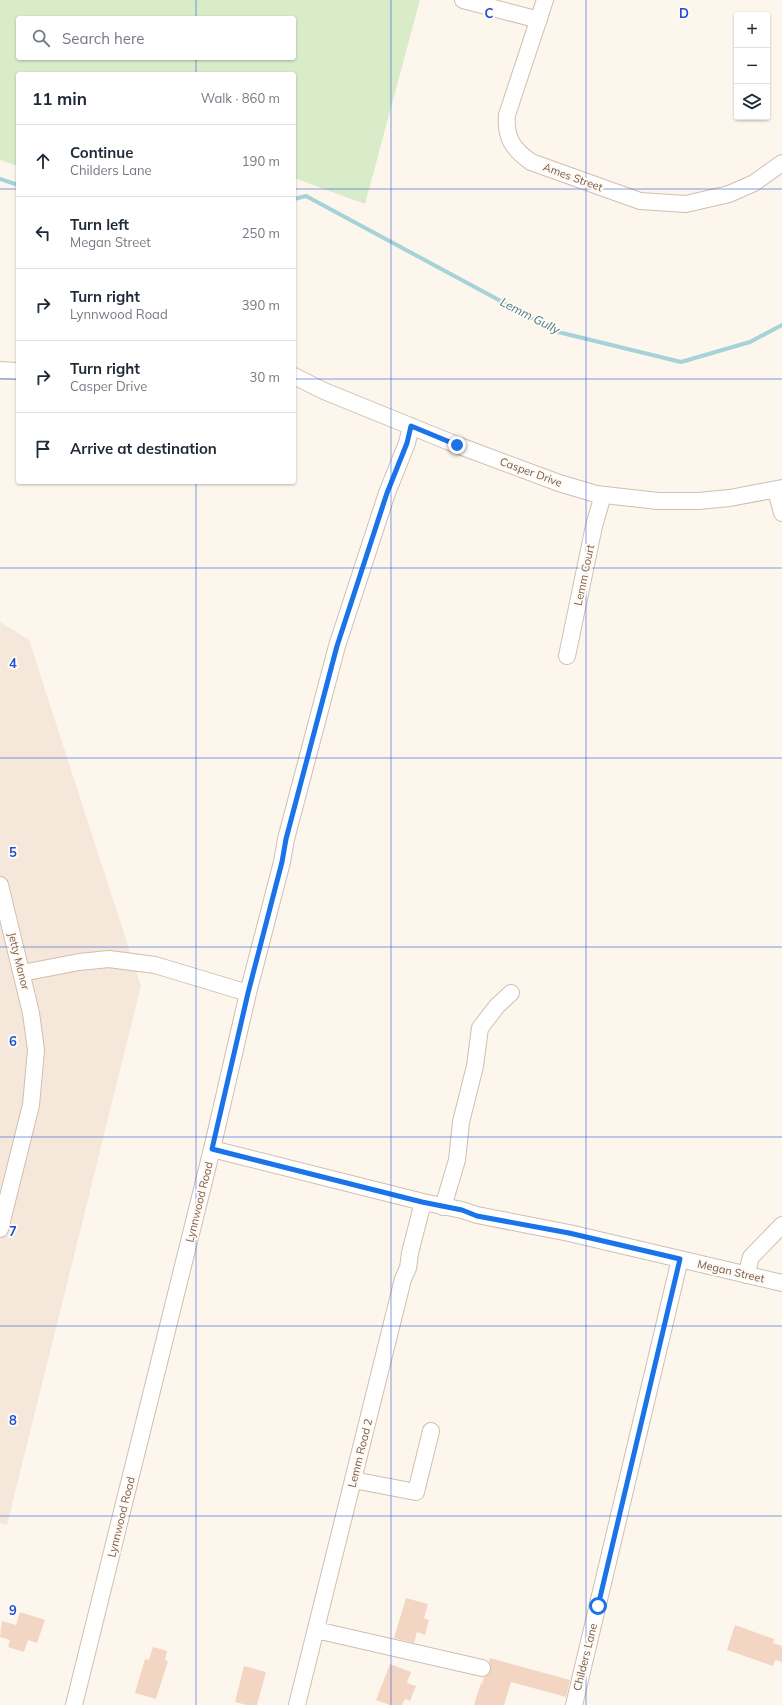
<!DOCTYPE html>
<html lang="en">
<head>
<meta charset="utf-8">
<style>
	:root { --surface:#fff; --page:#f2f2f3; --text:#1f2937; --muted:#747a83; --line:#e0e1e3 }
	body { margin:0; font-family:Mulish,sans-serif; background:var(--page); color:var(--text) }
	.controls { position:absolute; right:12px; top:12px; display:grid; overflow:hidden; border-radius:4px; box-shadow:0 1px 3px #0004 }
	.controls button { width:36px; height:36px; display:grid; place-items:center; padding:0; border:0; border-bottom:1px solid var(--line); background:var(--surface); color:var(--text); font:20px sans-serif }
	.stop { position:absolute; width:12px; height:12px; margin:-9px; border:3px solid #1a73e8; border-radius:50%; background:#fff }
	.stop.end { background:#1a73e8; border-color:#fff; box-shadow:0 1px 4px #0008 }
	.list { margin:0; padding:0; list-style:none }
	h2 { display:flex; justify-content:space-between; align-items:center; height:52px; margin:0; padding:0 16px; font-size:17px }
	h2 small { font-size:13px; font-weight:400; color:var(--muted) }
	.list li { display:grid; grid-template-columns:26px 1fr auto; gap:12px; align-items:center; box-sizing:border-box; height:72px; padding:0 16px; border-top:1px solid var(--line) }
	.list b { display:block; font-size:15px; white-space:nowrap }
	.list p { margin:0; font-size:13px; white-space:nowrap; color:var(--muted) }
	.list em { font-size:13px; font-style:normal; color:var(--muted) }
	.icon { flex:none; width:22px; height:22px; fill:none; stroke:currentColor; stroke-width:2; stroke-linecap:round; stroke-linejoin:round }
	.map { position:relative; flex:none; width:782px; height:1705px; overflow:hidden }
	.search { position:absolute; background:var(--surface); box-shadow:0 1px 3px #0004; left:16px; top:16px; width:280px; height:44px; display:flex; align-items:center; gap:10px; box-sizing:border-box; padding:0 14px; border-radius:4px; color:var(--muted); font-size:15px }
	.panel { position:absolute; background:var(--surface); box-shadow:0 1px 3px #0004; left:16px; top:72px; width:280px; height:412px; border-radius:4px }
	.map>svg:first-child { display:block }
	.residential { fill:#f5e8da }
	.green { fill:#d8ecc9; fill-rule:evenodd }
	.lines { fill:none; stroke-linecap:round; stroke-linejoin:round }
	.stream { stroke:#a5d3da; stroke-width:4 }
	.building { fill:#f3d5c3 }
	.minor-casing { stroke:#d1beb0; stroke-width:18 }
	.minor { stroke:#fff; stroke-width:16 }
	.route { stroke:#1a73e8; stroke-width:5 }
	.grid { fill:none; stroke:#1d4ed8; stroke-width:1; stroke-opacity:0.55 }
	.labels { text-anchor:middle; stroke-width:4; stroke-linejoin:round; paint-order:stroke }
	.street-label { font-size:11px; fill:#7a5c4d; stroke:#fffaf3 }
	.water-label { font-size:12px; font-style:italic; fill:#437c86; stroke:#fffaf3 }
	.grid-label { font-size:13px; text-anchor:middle; font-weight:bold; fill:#1d4ed8; stroke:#fffaf3; stroke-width:4; stroke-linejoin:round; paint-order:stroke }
</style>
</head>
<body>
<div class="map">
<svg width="782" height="1705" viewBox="0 0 782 1705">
	<rect width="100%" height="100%" fill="#fdf6ec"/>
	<path class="residential" d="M 0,622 L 29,640 L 141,986 L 7,1525 L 0,1523 Z"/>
	<path class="green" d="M 0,0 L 420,0 L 365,204 L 294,178 L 294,74 L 18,74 L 18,166 L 0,160 ZM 18,18 L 294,18 L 294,58 L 18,58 Z"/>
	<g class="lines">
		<path class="stream" d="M 0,179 L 18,185
			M 294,199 L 306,196 L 558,332 L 681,362 L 750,342 L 782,325"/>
	</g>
	<path class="building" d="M 406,1598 L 428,1604 L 424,1618 L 429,1620 L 425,1635 L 417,1632 L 414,1643 L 394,1638 Z
		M 20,1612 L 45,1620 L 37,1643 L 28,1640 L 24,1652 L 8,1647 L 10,1640 L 0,1637 L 2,1621 L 16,1625 Z
		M 735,1625 L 774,1639 L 773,1643 L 782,1646 L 782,1662 L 775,1660 L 773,1666 L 727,1650 Z
		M 153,1647 L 167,1651 L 165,1660 L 168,1661 L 156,1699 L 135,1693 L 145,1659 L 149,1660 Z
		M 490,1658 L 570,1680 L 566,1697 L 511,1682 L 504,1705 L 474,1705 L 481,1683 L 482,1684 L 484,1677 L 491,1670 L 489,1661 Z
		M 390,1664 L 411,1672 L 407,1683 L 416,1686 L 410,1701 L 405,1699 L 402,1705 L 390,1705 L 376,1700 Z
		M 244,1666 L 266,1672 L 257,1705 L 247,1705 L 235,1702 Z"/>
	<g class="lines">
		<defs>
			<path id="minor" d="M 463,0 L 539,20
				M 545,0 L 507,115 C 505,138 513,149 531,162 L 640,201 L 686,204 L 729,194 L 754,183 L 782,163
				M 0,370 L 18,371
				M 294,376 L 324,391 L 457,445 L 559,483 L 596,494 L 658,501 L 698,501 L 730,498 L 782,488
				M 776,490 L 782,513
				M 567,656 L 594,526 L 603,495
				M 0,885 L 31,1013 L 36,1050 L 31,1105 L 0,1229
				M 22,973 L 79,962 L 109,959 L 155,965 L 248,993
				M 212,1149 L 423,1202 L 462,1210 L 477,1215 L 569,1233 L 782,1283
				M 443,1207 L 457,1160 L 461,1122 L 475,1066 L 480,1028 L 497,1006 L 511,993
				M 746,1275 L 751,1257 L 782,1225
				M 353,1480 L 416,1492 L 431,1431
				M 316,1630 L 482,1668
				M 74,1705 L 212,1149 L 248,993 L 282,862 L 286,839 L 337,646 L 387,493 L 407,443 L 411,426
				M 297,1705 L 403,1279 L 408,1268 L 410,1253 L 423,1202
				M 574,1705 L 680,1259"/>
		</defs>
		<use href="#minor" class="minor-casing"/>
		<use href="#minor" class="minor"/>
	</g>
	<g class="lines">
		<path class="route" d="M 457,445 L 411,426 L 407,443 L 387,493 L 337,646 L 286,839 L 282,862 L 248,993 L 212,1149 L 422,1202 L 462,1210 L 477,1216 L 569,1233 L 680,1259 L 598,1606"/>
	</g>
	<path class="grid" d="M 196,0 L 196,18M 391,0 L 391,1705M 586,0 L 586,1705M 196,58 L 196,74M 0,189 L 18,189M 294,189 L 782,189M 0,379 L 18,379M 294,379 L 782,379M 196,482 L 196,1705M 0,568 L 782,568M 0,758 L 782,758M 0,947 L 782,947M 0,1137 L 782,1137M 0,1326 L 782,1326M 0,1516 L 782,1516"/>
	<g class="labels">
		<g class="street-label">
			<text transform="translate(573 177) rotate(20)" y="4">Ames Street</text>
			<text transform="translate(531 472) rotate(20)" y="4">Casper Drive</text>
			<text transform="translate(584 575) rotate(-78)" y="4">Lemm Court</text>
			<text transform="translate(19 961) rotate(76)" y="4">Jetty Manor</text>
			<text transform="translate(199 1202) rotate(-76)" y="4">Lynnwood Road</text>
			<text transform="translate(731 1271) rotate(13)" y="4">Megan Street</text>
			<text transform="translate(360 1453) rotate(-76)" y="4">Lemm Road 2</text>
			<text transform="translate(121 1517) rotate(-76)" y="4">Lynnwood Road</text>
			<text transform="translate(585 1657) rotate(-76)" y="4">Childers Lane</text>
		</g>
		<g class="water-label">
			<text transform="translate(530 316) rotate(27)" y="4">Lemm Gully</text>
		</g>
	</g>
	<g class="grid-label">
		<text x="489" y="18">C</text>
		<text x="684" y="18">D</text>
		<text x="13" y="668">4</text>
		<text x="13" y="857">5</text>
		<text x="13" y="1046">6</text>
		<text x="13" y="1236">7</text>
		<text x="13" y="1425">8</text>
		<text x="13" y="1615">9</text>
	</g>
</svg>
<div class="controls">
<button>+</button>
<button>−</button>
<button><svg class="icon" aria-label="layers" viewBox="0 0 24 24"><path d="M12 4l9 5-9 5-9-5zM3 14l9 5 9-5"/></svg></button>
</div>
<div class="stop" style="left:598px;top:1606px"></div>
<div class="stop end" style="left:457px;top:445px"></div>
<div class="search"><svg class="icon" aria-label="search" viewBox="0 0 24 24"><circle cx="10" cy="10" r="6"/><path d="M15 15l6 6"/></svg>Search here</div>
<section class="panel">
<h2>11 min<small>Walk · 860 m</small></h2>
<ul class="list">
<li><svg class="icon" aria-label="ahead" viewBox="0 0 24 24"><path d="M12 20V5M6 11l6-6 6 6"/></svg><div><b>Continue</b><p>Childers Lane</p></div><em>190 m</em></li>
<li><svg class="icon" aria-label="left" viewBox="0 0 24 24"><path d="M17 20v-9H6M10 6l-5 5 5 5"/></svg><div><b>Turn left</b><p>Megan Street</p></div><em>250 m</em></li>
<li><svg class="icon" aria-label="right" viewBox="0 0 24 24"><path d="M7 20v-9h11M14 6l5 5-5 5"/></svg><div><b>Turn right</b><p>Lynnwood Road</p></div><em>390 m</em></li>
<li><svg class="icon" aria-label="right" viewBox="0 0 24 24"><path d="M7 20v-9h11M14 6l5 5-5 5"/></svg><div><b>Turn right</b><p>Casper Drive</p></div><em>30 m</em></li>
<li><svg class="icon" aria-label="arrive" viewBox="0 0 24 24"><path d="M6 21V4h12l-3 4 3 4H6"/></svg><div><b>Arrive at destination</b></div></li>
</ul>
</section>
</div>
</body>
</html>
